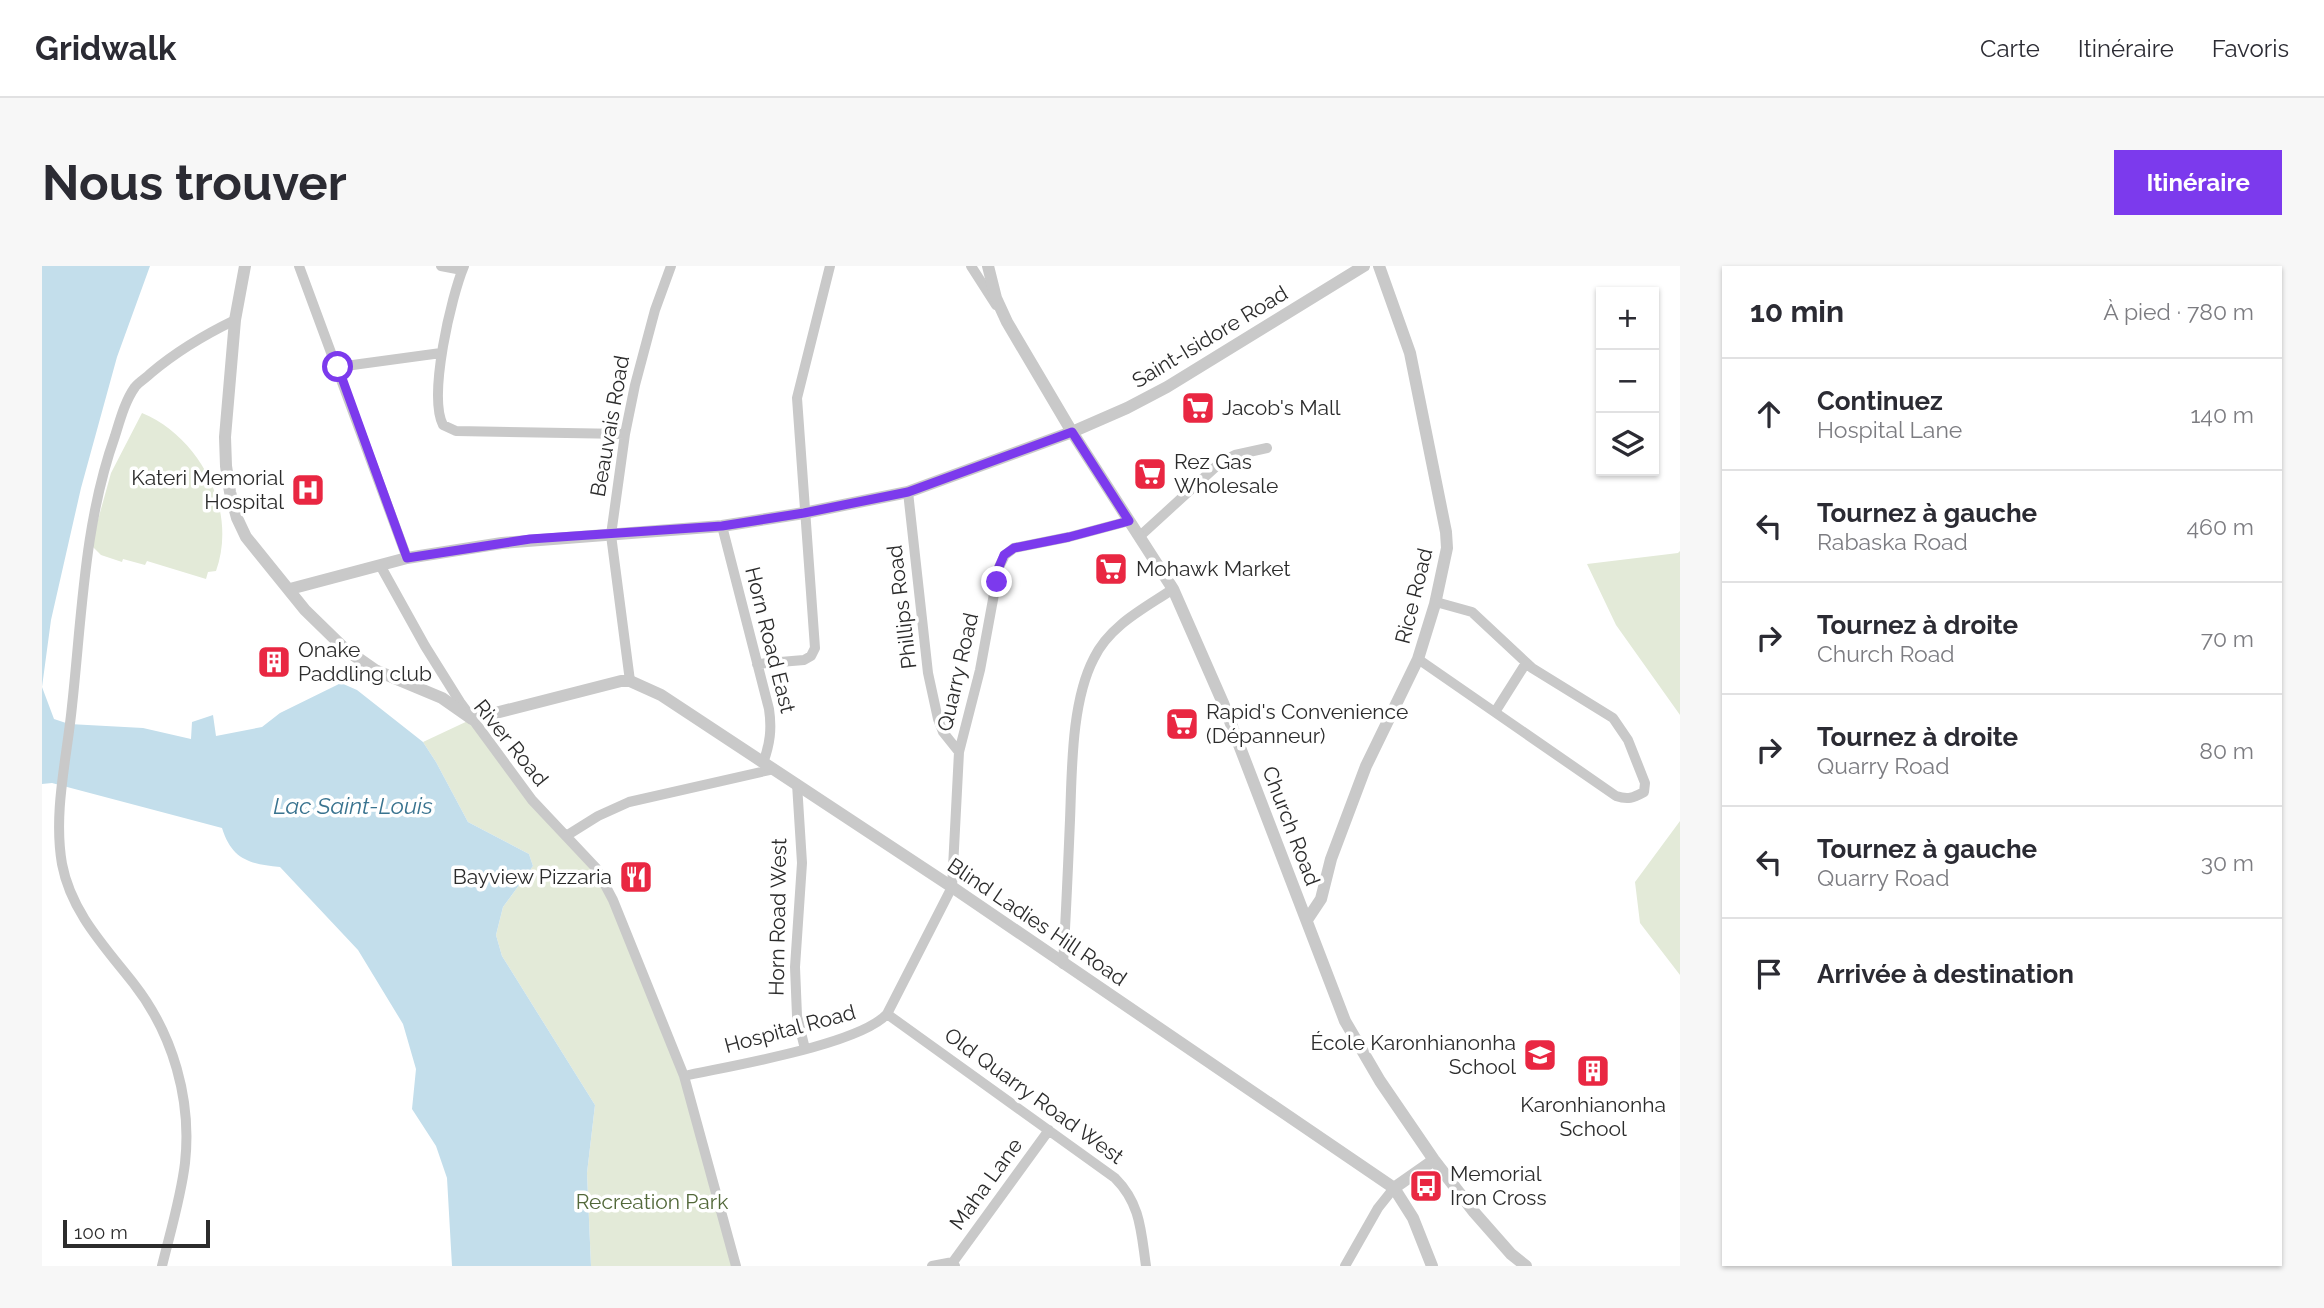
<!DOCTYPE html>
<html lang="fr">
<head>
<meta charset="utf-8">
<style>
	:root { --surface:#fff; --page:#f7f7f7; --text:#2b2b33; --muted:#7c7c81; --line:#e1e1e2; --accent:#7c3aed }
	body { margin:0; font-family:Raleway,sans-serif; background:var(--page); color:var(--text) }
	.controls { position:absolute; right:21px; top:21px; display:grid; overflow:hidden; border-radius:0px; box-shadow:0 2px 5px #0004 }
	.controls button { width:63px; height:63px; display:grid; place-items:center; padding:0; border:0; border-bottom:2px solid var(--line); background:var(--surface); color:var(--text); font:35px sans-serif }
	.scale { position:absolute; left:21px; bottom:18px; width:147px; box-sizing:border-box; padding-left:7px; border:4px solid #2c2c2c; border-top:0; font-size:19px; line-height:24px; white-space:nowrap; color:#2c2c2c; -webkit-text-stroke:5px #fff; paint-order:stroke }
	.stop { position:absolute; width:21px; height:21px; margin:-16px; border:5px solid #7c3aed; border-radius:50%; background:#fff }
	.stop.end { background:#7c3aed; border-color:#fff; box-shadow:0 2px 7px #0008 }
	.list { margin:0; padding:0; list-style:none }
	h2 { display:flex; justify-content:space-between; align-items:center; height:91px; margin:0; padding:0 28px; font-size:30px }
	h2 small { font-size:23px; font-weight:400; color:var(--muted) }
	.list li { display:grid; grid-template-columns:46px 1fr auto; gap:21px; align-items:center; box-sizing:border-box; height:112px; padding:0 28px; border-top:2px solid var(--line) }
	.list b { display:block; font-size:26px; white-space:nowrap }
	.list p { margin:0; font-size:23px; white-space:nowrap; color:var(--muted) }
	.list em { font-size:23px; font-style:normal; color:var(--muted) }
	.icon { flex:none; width:38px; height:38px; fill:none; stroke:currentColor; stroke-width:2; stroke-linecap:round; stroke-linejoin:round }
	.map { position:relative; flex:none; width:1638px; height:1000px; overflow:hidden; border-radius:0px }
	header { display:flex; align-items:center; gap:42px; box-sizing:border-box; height:98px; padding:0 35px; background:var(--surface); border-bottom:2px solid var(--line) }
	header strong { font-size:33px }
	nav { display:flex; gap:38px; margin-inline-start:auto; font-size:24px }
	.intro { display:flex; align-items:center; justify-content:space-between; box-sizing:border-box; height:168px; padding:0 42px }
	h1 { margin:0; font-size:49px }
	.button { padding:18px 32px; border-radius:0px; background:var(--accent); color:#fff; font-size:24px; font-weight:700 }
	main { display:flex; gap:42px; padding:0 42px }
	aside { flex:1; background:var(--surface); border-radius:0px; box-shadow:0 2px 5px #0004 }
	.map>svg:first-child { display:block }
	.green { fill:#e3ead8 }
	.water { fill:#c3deeb }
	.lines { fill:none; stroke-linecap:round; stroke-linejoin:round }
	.minor { stroke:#c9c9c9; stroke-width:10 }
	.tertiary { stroke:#c9c9c9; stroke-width:12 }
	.route { stroke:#7c3aed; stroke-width:9 }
	.labels { text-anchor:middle; stroke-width:7; stroke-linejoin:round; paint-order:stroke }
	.street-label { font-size:21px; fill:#2c2c2c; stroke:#fff }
	.poi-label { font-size:21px; fill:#2c2c2c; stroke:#fff; text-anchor:start }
	.park-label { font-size:21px; fill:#526839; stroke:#fff }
	.water-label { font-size:23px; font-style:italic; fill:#39738f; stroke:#fff }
</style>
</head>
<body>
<header>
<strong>Gridwalk</strong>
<nav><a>Carte</a><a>Itinéraire</a><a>Favoris</a></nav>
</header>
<div class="intro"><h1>Nous trouver</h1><a class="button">Itinéraire</a></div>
<main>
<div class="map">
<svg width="1638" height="1000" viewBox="0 0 1638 1000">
	<rect width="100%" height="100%" fill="#fff"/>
	<path class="green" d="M 100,147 C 158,171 196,244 174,305 L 166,306 L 164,313 L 105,295 L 103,299 L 81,293 L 80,296 L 59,289 L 49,279 L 69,207 Z
		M 1638,285 L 1638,449 L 1574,359 L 1545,298 L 1636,287 Z
		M 430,453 L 490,534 L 554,602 L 642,810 L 694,1000 L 549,1000 L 545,907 L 553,839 L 460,690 L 454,669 L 461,641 L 491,600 L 487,588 L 426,556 L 394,496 L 381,476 Z
		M 1638,555 L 1638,709 L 1598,657 L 1593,616 Z"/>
	<path class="water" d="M 0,0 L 108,0 L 75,91 L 39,222 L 9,354 L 0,421 Z
		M 299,417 L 315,424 L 381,476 L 394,496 L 426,556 L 487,588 L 491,600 L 461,641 L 454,669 L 460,690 L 553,839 L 545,907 L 549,1000 L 410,1000 L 405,912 L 394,880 L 370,843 L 374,803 L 361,758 L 316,684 L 238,601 C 208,598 190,594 180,562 L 10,517 L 0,518 L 0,421 L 12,453 L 27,458 L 101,462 L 149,473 L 150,456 L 171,449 L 174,470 L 220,461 L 238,447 Z"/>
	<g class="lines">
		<path class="minor" d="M 257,0 L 365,292
			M 399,0 L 420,4
			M 422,0 C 409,31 386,130 401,159 L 414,165 L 583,168
			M 929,0 L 954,39
			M 296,101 L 399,87
			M 866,226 L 886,407 L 896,453 L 901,466 L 917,486
			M 680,260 L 727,443 C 730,463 728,478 721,497
			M 1098,270 L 1179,196 L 1193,189 L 1225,182
			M 338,299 L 383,380 L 418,436 L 490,534 L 554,602 L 571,634 L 642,810 L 694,1000
			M 1376,393 L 1574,530 C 1586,534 1591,532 1602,526 L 1603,517 L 1586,474 L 1571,452 L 1490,402 L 1430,346 L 1394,336
			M 715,398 L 762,394 L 769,390 L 773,382 L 755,132 L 788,0
			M 588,415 L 569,269 L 583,168 L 593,119 L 613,44 L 629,0
			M 1453,446 L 1484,397
			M 755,518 L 760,597 L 753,701 L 755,750 L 763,783
			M 524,570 L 556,550 L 587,536 L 732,503
			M 1021,698 C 1024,650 1026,602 1028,554 C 1030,505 1029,436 1052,392 C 1068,359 1103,342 1131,323
			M 845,748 L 1073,912 C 1099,938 1099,966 1104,1000
			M 642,810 C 687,800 817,779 845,748 L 910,621 L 917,486 L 938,404 L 957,301 L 963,289 L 972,282 L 1027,271 L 1087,255
			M 911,996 L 1007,864
			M 120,1000 C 128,967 139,931 143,897 C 150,834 131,768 92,718 C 63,681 29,646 20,598 C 11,546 25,492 30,440 C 40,349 42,257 73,170 C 78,154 83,135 93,121 C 97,116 104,112 109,107 C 135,85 162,69 193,54
			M 890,1000 L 911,996 L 913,1000
			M 1303,1000 L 1336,942 L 1352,922"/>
		<path class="tertiary" d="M 203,0 L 193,54 L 183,171 L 184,200 L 188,226 L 195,252 L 204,271 L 263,344 L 303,383 L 333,404 L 400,432 L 430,453 L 579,415 L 588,415 L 619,429 L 910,621 L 1352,922 L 1371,952 L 1390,1000
			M 946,0 L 954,32 L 965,56 L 1030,166 L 1131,323 L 1181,437 L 1303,755 L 1338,815 L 1392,894 L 1432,946 L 1469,988 L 1484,1000
			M 248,323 L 365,292 L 460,277 L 680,260 L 762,247 L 866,226 L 1030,166 L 1085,142 L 1125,121 L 1322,0
			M 1265,654 L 1279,633 L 1289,593 L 1324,500 L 1376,393 L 1393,338 L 1405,282 L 1404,266 L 1368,87 L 1337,0
			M 1352,922 L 1392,894"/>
	</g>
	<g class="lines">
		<path class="route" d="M 296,101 L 365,292 L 488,273 L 680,260 L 762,247 L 866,226 L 1030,166 L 1087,255 L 1027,271 L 972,282 L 962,289 L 957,301 L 955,316"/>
	</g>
	<defs>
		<symbol id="supermarket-square" viewBox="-11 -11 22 22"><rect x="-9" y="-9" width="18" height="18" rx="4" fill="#e92742" stroke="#fff"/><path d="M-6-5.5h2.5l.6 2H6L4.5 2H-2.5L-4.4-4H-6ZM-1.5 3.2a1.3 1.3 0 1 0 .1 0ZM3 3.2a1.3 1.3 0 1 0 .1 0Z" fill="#fff"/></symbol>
		<symbol id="hospital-square" viewBox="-11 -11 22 22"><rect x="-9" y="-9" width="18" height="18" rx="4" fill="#e92742" stroke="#fff"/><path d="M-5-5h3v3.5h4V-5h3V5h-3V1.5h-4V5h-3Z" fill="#fff"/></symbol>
		<symbol id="building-square" viewBox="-11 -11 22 22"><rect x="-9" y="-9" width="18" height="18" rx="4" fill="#e92742" stroke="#fff"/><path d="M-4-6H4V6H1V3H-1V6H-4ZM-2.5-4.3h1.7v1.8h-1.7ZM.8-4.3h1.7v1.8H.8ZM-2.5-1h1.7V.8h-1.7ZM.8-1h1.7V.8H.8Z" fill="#fff"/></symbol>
		<symbol id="restaurant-square" viewBox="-11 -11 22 22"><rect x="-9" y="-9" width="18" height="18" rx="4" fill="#e92742" stroke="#fff"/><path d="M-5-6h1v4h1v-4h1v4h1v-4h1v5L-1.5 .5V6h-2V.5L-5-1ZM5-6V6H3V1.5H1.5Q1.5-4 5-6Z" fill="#fff"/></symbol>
		<symbol id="school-square" viewBox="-11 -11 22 22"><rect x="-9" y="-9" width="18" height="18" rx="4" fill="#e92742" stroke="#fff"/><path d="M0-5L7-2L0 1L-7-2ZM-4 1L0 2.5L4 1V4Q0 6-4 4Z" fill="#fff"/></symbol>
		<symbol id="bus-square" viewBox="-11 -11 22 22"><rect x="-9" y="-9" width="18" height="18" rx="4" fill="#e92742" stroke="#fff"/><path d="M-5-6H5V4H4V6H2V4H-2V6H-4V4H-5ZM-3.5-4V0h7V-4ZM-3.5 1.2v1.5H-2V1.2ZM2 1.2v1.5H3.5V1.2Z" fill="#fff"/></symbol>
	</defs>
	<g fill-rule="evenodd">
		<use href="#supermarket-square" x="1137" y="123" width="38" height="38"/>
		<use href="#supermarket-square" x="1089" y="189" width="38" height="38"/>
		<use href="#hospital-square" x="247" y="205" width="38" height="38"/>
		<use href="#supermarket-square" x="1050" y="284" width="38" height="38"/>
		<use href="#building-square" x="213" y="377" width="38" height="38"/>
		<use href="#supermarket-square" x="1121" y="439" width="38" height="38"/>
		<use href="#restaurant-square" x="575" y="592" width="38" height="38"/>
		<use href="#school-square" x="1479" y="770" width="38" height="38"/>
		<use href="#building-square" x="1532" y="786" width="38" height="38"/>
		<use href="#bus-square" x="1365" y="901" width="38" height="38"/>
	</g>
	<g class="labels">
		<g class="street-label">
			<text transform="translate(1168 71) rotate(-31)" y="7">Saint-Isidore Road</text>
			<text transform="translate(568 160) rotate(-80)" y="7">Beauvais Road</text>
			<text transform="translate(1372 330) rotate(-76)" y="7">Rice Road</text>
			<text transform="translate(860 341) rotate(-97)" y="7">Phillips Road</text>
			<text transform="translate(728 374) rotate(76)" y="7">Horn Road East</text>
			<text transform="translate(916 406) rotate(-77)" y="7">Quarry Road</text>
			<text transform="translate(469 477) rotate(51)" y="7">River Road</text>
			<text transform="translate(1249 560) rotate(69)" y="7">Church Road</text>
			<text transform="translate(736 651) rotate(-89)" y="7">Horn Road West</text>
			<text transform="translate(995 656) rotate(34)" y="7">Blind Ladies Hill Road</text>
			<text transform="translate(748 763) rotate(-15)" y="7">Hospital Road</text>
			<text transform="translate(992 830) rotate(36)" y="7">Old Quarry Road West</text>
			<text transform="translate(944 918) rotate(-54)" y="7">Maha Lane</text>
		</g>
		<g class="poi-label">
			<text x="1180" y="149">Jacob's Mall</text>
			<text x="1132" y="203">Rez Gas<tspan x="1132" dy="24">Wholesale</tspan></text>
			<text x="242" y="219" text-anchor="end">Kateri Memorial<tspan x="242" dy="24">Hospital</tspan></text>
			<text x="1094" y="310">Mohawk Market</text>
			<text x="256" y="391">Onake<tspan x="256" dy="24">Paddling club</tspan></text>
			<text x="1164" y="453">Rapid's Convenience<tspan x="1164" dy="24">(Dépanneur)</tspan></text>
			<text x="570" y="618" text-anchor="end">Bayview Pizzaria</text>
			<text x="1474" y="784" text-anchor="end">École Karonhianonha<tspan x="1474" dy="24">School</tspan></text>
			<text x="1551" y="846" text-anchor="middle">Karonhianonha<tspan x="1551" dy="24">School</tspan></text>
			<text x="1408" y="915">Memorial<tspan x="1408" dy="24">Iron Cross</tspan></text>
		</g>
		<g class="park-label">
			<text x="610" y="943">Recreation Park</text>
		</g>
		<g class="water-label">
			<text x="311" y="548">Lac Saint-Louis</text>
		</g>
	</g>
</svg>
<div class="controls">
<button>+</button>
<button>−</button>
<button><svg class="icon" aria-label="layers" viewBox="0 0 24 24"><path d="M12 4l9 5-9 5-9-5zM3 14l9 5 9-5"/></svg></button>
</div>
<div class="scale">100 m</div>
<div class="stop" style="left:296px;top:101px"></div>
<div class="stop end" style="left:955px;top:316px"></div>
</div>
<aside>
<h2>10 min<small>À pied · 780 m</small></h2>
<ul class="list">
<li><svg class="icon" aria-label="ahead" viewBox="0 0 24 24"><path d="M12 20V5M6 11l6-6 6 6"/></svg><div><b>Continuez</b><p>Hospital Lane</p></div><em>140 m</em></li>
<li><svg class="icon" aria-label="left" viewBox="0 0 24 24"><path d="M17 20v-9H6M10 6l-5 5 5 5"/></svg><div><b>Tournez à gauche</b><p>Rabaska Road</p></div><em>460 m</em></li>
<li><svg class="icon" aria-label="right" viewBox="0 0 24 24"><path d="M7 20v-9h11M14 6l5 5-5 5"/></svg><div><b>Tournez à droite</b><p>Church Road</p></div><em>70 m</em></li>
<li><svg class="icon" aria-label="right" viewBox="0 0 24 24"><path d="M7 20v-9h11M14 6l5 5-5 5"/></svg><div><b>Tournez à droite</b><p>Quarry Road</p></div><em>80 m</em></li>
<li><svg class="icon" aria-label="left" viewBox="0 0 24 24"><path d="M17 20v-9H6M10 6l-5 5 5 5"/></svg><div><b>Tournez à gauche</b><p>Quarry Road</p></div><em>30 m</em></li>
<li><svg class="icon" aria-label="arrive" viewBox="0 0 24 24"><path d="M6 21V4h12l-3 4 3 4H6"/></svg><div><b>Arrivée à destination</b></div></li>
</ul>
</aside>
</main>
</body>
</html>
